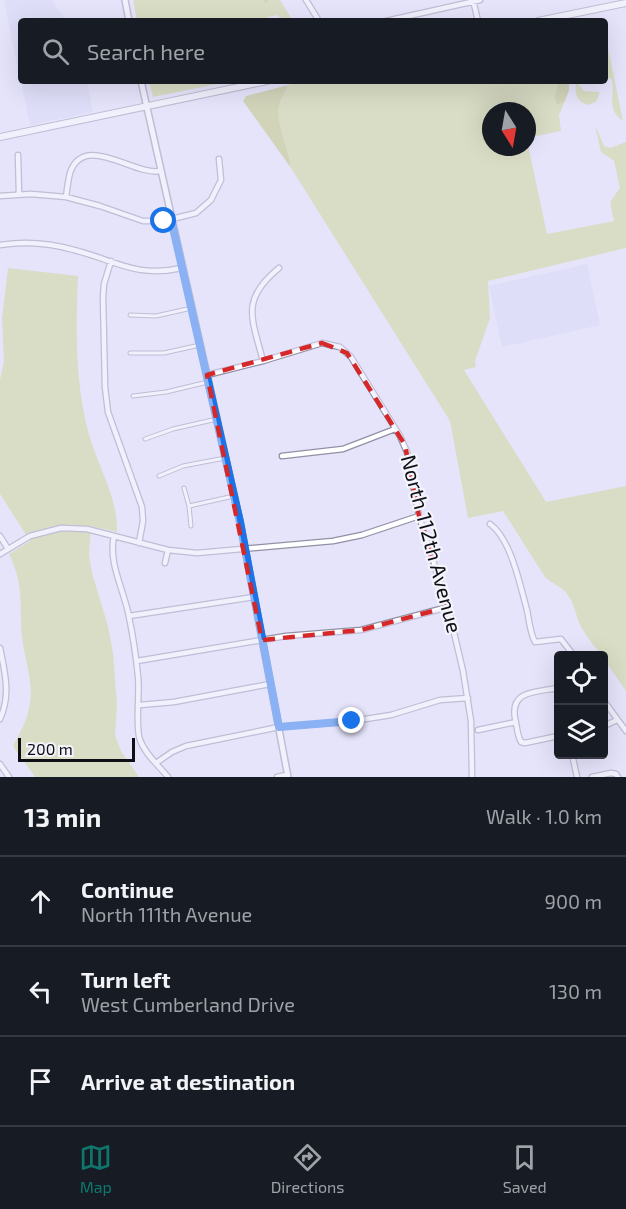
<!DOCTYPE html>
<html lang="en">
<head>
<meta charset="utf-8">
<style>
	:root { --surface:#171b24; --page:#242831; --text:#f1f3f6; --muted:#9ea1a6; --line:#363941; --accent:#0f766e }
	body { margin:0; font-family:"Exo 2",sans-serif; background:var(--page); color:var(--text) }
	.controls { position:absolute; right:18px; bottom:18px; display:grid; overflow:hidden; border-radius:6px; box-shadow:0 6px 24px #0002 }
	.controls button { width:54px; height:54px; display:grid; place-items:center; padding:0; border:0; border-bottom:2px solid var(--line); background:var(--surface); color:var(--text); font:30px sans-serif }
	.compass { position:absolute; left:482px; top:102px; width:54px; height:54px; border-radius:50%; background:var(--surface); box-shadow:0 6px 24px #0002; rotate:169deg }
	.scale { position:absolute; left:18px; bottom:15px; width:117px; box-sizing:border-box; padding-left:6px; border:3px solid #0f0e16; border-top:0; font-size:16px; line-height:21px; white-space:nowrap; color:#0f0e16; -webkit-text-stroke:4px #f3f3fc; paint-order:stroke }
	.stop { position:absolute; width:18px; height:18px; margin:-14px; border:4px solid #1a73e8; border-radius:50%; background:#fff }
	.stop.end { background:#1a73e8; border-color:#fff; box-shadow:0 2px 6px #0008 }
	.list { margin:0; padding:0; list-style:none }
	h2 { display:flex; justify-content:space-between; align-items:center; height:78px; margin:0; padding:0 24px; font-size:26px }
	h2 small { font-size:20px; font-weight:400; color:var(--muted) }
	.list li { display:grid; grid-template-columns:39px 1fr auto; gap:18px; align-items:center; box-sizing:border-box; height:90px; padding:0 24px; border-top:2px solid var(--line) }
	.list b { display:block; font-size:22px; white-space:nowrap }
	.list p { margin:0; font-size:20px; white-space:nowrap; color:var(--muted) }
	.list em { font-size:20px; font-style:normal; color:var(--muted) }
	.icon { flex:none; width:33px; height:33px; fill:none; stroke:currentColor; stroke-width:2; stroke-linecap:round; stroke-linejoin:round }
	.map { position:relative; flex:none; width:626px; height:777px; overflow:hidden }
	.search { position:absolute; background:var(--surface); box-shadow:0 6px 24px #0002; left:18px; right:18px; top:18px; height:66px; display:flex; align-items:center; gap:15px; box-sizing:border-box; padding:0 21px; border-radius:6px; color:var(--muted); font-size:22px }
	.sheet { height:348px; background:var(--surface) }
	nav { display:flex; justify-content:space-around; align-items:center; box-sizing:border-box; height:84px; border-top:2px solid var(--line); background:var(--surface); font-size:16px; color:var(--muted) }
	nav a { display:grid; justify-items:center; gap:3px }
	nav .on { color:var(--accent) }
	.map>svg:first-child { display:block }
	.built { fill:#d8d7f4 }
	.green { fill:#ccd584 }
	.forest { fill:#b9c168 }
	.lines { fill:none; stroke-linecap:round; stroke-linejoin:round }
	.stream { stroke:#afb75e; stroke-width:1.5 }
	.pedestrian-casing { stroke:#9190a5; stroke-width:5 }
	.minor-casing { stroke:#9190a5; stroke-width:7 }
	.tertiary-casing { stroke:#9190a5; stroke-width:8 }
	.secondary-casing { stroke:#9190a5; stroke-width:8 }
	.pedestrian { stroke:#fff; stroke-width:3 }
	.minor { stroke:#fff; stroke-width:4.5 }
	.tertiary { stroke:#fff; stroke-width:5 }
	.secondary { stroke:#fff; stroke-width:6 }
	.route { stroke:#1a73e8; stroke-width:8 }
	.marked { fill:none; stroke:#d62828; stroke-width:4.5; stroke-dasharray:12 8; stroke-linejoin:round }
	.labels { text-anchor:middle; stroke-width:4.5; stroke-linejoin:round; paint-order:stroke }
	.street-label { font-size:21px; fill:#0f0e16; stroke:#f3f3fc }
</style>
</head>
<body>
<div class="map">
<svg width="626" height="777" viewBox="0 0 626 777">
	<rect width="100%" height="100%" fill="#e5e4fb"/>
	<path class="built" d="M 4,0 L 52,0 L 54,3 L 67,21 L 21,21 L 21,81 L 87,81 L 93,112 L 30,125 L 16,59 Z
		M 587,264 L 600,325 L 502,347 L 489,286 Z"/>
	<path class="green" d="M 133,0 L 280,0 L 293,21 L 282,21 L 278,15 L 268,17 L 268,21 L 137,21 Z
		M 608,48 L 623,121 C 606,109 615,98 612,80 L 605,75 L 605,53 Z
		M 149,81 L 232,81 L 153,97 Z
		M 307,81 L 559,81 L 554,97 L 557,105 L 565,101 L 559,115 L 561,131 L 527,138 L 527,111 L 491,111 L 491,147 L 527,147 L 527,140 L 547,234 L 614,221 L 610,202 L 620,188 L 614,161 L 601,152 L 595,125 L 604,146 L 610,148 L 626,142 L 626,248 L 488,281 L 490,318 L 475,361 L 476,367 L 464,370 L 546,502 L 626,486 L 626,691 L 604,659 L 604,656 L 601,655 C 593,644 583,633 578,620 C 575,610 573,602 567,594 C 563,587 552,584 545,577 L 503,511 L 468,518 L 450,421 L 291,168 C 289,147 274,123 280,102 C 282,97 286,91 288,85 Z
		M 576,82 L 584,91 L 600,92 L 596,102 L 588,105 C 575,101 575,93 576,82 Z
		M 8,268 L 78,276 C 76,329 75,381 88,431 C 97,466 118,496 117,532 L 91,526 L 89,555 L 92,573 L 108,626 L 113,653 L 117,705 L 115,735 L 121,751 L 139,777 L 35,777 L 13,746 C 20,733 28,719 30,703 C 33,683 26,664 23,644 C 18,609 26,589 9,554 L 30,541 L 0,494 L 0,380 L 4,361 L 2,319 Z"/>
	<path class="forest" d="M 559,81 L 569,81 L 569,90 L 565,101 L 557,105 L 554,97 Z
		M 288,85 C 286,91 282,97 280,102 C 274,123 289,147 291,168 L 243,101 L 246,96 Z"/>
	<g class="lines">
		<path class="stream" d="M 265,2 L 267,0"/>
		<defs>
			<path id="pedestrian" d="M 130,315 L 156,316 L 192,308
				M 130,353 L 164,353 L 200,345
				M 133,396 L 166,392 L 208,382
				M 145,439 L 173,429 L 217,419
				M 159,476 L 183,466 L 225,458
				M 184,488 L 189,506 L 191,526
				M 189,506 L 234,496"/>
			<path id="minor" d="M 306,0 L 319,21
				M 473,0 L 478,21
				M 386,21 L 480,0
				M 18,155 L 19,194
				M 0,196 L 31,194 L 66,197 L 100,206 L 143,221 L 164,221 L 196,213 L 211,200 L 221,180 L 219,159
				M 66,197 C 67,189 68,181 70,173 C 84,132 134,176 160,171
				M 0,245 C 25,241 50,243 74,250 C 117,261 136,278 182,268
				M 111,261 L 104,284 L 103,297 L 105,387 L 108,412 L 142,507 L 143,521 L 139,543
				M 263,361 C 252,318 240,300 279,268
				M 207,375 L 263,361 L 322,343 L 340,347 L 351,357 L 400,436 L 407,452 L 419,516 L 448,607 L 463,671 L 471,721 L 472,777
				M 282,456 L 343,449 L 395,429
				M 490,524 C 511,539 520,585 527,610 C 529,620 530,633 535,642 L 561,639 L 574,656
				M 0,536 L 8,549
				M 114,536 C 108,564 124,589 129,617 C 133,636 136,656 138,676 C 140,693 135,727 140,740 C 145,754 159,766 168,777
				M 0,554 L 30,536 L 61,528 L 87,529 L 168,550 L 197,553 L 333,541 L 362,535 L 419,516
				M 165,563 L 168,550
				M 129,616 L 254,597
				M 0,648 C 5,673 11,695 0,719
				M 137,661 L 286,636 L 361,630 L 448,607
				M 558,688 C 537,692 510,690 515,718 C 517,726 517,735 521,742 L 525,743 L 558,736
				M 604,701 L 626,731
				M 140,705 L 174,702 L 270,684
				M 604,726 L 617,720
				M 478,730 L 516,722
				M 572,754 L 577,777
				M 156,763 L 172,752 L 186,746 L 279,727 L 353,721 L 391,715 L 440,700 L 468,698
				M 0,764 L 9,777
				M 277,777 L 287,775
				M 592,777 L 611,773 L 616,774 L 618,777"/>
			<path id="tertiary" d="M 125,0 L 129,21
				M 141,81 L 240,522 L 288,777"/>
			<path id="secondary" d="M 538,21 L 626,3
				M 0,137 L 267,81"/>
		</defs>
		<use href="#pedestrian" class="pedestrian-casing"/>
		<use href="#minor" class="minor-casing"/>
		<use href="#tertiary" class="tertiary-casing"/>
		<use href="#secondary" class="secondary-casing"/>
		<use href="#pedestrian" class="pedestrian"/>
		<use href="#minor" class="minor"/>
		<use href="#tertiary" class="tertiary"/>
		<use href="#secondary" class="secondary"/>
	</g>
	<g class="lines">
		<path class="route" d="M 164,221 L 171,219 L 240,522 L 279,727 L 352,721"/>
	</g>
	<path d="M0 0H626V777H0ZM 322,343 L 347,353 L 405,445 L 419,516 L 448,607 L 361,630 L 262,640 L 207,375 Z" fill="#e5e4fb" fill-opacity=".55" fill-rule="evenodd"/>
	<path class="marked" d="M 322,343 L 347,353 L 405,445 L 419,516 L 448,607 L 361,630 L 262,640 L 207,375 Z"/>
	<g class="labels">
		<g class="street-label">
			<text transform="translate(431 544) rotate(75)" y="7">North 112th Avenue</text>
		</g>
	</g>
</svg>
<div class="controls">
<button><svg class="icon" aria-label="locate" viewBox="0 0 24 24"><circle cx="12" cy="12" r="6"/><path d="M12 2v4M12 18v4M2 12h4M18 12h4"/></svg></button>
<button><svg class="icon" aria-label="layers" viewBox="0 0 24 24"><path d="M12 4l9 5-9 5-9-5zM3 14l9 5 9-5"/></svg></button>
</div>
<svg class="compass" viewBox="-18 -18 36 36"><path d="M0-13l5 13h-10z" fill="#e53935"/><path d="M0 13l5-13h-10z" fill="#9ea1a6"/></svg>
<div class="scale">200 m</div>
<div class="stop" style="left:164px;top:221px"></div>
<div class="stop end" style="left:352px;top:721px"></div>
<div class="search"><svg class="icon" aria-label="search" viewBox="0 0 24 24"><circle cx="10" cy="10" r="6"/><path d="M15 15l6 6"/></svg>Search here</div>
</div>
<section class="sheet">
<h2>13 min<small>Walk · 1.0 km</small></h2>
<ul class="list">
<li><svg class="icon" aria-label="ahead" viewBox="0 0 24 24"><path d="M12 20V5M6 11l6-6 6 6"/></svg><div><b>Continue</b><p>North 111th Avenue</p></div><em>900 m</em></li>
<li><svg class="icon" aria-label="left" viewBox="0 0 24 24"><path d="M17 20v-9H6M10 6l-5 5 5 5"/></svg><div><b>Turn left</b><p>West Cumberland Drive</p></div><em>130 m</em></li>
<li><svg class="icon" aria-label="arrive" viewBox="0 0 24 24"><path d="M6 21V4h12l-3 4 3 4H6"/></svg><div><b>Arrive at destination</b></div></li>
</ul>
</section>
<nav>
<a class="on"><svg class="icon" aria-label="map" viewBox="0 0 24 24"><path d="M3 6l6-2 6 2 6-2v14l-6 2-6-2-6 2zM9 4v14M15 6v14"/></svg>Map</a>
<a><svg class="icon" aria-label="directions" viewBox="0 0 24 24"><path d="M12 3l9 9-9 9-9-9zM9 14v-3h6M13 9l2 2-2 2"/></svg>Directions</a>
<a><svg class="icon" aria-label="saved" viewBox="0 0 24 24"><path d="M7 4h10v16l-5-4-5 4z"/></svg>Saved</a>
</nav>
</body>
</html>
